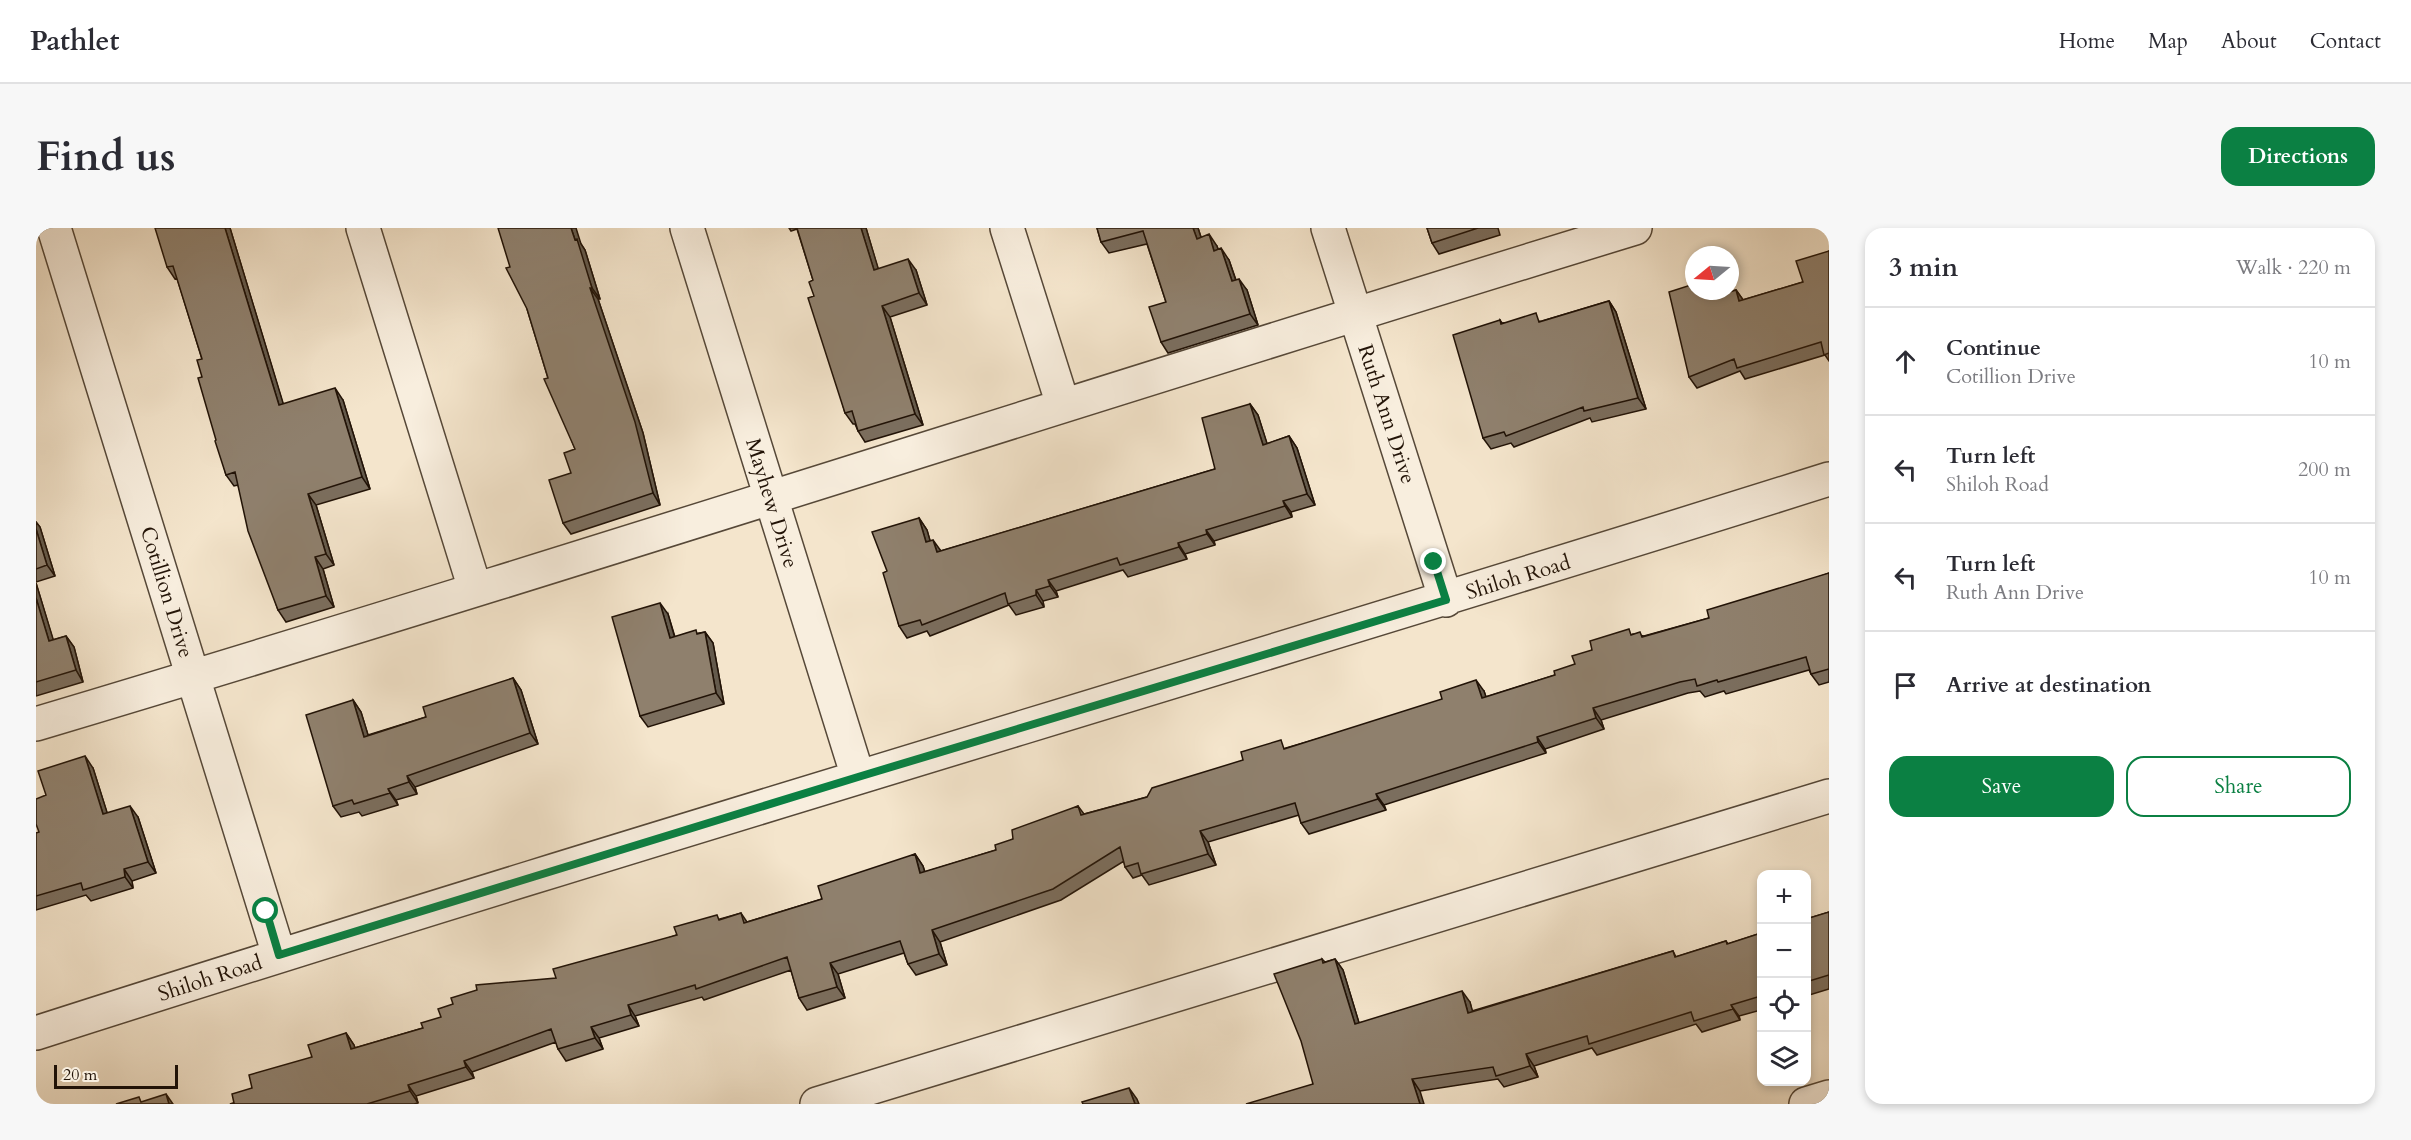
<!DOCTYPE html>
<html lang="en">
<head>
<meta charset="utf-8">
<style>
	:root { --surface:#fff; --page:#f7f7f7; --text:#2b2b33; --muted:#7c7c81; --line:#e1e1e2; --accent:#0b8043 }
	body { margin:0; font-family:Cardo,serif; background:var(--page); color:var(--text) }
	.controls { position:absolute; right:18px; bottom:18px; display:grid; overflow:hidden; border-radius:12px; box-shadow:0 3px 9px #0003 }
	.controls button { width:54px; height:54px; display:grid; place-items:center; padding:0; border:0; border-bottom:2px solid var(--line); background:var(--surface); color:var(--text); font:30px sans-serif }
	.compass { position:absolute; left:1649px; top:18px; width:54px; height:54px; border-radius:50%; background:var(--surface); box-shadow:0 3px 9px #0003; rotate:252deg }
	.scale { position:absolute; left:18px; bottom:15px; width:124px; box-sizing:border-box; padding-left:6px; border:3px solid #221307; border-top:0; font-size:16px; line-height:21px; white-space:nowrap; color:#221307; -webkit-text-stroke:4px #f8eede; paint-order:stroke }
	.stop { position:absolute; width:18px; height:18px; margin:-14px; border:4px solid #0b8043; border-radius:50%; background:#fff }
	.stop.end { background:#0b8043; border-color:#fff; box-shadow:0 2px 6px #0008 }
	.list { margin:0; padding:0; list-style:none }
	h2 { display:flex; justify-content:space-between; align-items:center; height:78px; margin:0; padding:0 24px; font-size:26px }
	h2 small { font-size:20px; font-weight:400; color:var(--muted) }
	.list li { display:grid; grid-template-columns:39px 1fr auto; gap:18px; align-items:center; box-sizing:border-box; height:108px; padding:0 24px; border-top:2px solid var(--line) }
	.list b { display:block; font-size:22px; white-space:nowrap }
	.list p { margin:0; font-size:20px; white-space:nowrap; color:var(--muted) }
	.list em { font-size:20px; font-style:normal; color:var(--muted) }
	.actions { display:flex; gap:12px; padding:18px 24px }
	.actions a { flex:1; padding:14px 0; border:2px solid var(--accent); border-radius:18px; text-align:center; font-size:21px; color:var(--accent) }
	.actions .main { background:var(--accent); color:#fff }
	.icon { flex:none; width:33px; height:33px; fill:none; stroke:currentColor; stroke-width:2; stroke-linecap:round; stroke-linejoin:round }
	.map { position:relative; flex:none; width:1793px; height:876px; overflow:hidden; border-radius:18px }
	header { display:flex; align-items:center; gap:36px; box-sizing:border-box; height:84px; padding:0 30px; background:var(--surface); border-bottom:2px solid var(--line) }
	header strong { font-size:28px }
	nav { display:flex; gap:33px; margin-inline-start:auto; font-size:21px }
	.intro { display:flex; align-items:center; justify-content:space-between; box-sizing:border-box; height:144px; padding:0 36px }
	h1 { margin:0; font-size:42px }
	.button { padding:15px 27px; border-radius:18px; background:var(--accent); color:#fff; font-size:21px; font-weight:700 }
	main { display:flex; gap:36px; padding:0 36px }
	aside { flex:1; background:var(--surface); border-radius:18px; box-shadow:0 3px 9px #0003 }
	.map>svg:first-child { display:block }
	.lines { fill:none; stroke-linecap:round; stroke-linejoin:round }
	.minor-casing { stroke:#564838; stroke-width:36 }
	.minor { stroke:#f8eede; stroke-width:33 }
	.wall { fill:#7b6e5e; stroke:#221307; stroke-width:1.5 }
	.shaded-wall { fill:#645a4c; stroke:#221307; stroke-width:1.5 }
	.building { fill:#8f806d; stroke:#221307; stroke-width:1.5 }
	.route { stroke:#0b8043; stroke-width:8 }
	.labels { text-anchor:middle; stroke-width:4.5; stroke-linejoin:round; paint-order:stroke }
	.street-label { font-size:21px; fill:#221307; stroke:#f8eede }
</style>
</head>
<body>
<header>
<strong>Pathlet</strong>
<nav><a>Home</a><a>Map</a><a>About</a><a>Contact</a></nav>
</header>
<div class="intro"><h1>Find us</h1><a class="button">Directions</a></div>
<main>
<div class="map">
<svg width="1793" height="876" viewBox="0 0 1793 876">
	<rect width="100%" height="100%" fill="#f4e5cc"/>
	<filter id="stains"><feTurbulence type="fractalNoise" baseFrequency=".00333" numOctaves="4"/><feColorMatrix values="0 0 0 0 .2 0 0 0 0 .09 0 0 0 0 .02 0 0 0 .5 -.17"/></filter>
	<radialGradient id="worn" r=".72"><stop offset=".6" stop-color="#630" stop-opacity="0"/><stop offset="1" stop-color="#630" stop-opacity=".3"/></radialGradient>
	<g class="lines">
		<defs>
			<path id="minor" d="M 18,0 L 243,727
				M 327,0 L 439,361
				M 651,0 L 822,549
				M 971,0 L 1027,177
				M 1292,0 L 1410,372
				M 0,496 C 535,336 1066,163 1599,0
				M 0,805 C 596,614 1196,439 1793,251
				M 781,876 L 1793,568
				M 1770,876 L 1793,869"/>
		</defs>
		<use href="#minor" class="minor-casing"/>
		<use href="#minor" class="minor"/>
	</g>
	<path class="wall" d="M 194,0 L 247,176 L 307,172 L 334,261 L 280,277 L 298,337 L 287,341 L 298,379 L 250,394 L 242,382 L 202,257 L 198,258 L 190,247 L 166,149 L 166,131 L 141,50 L 139,51 L 131,39 Z
		M 753,0 L 830,0 L 842,41 L 880,42 L 891,77 L 854,89 L 887,197 L 829,214 L 822,203 L 819,196 L 817,196 L 809,185 L 778,68 L 777,52 L 761,1 L 755,3 Z
		M 1061,0 L 1162,0 L 1165,9 L 1181,18 L 1182,21 L 1193,32 L 1200,52 L 1211,62 L 1222,97 L 1132,125 L 1125,114 L 1130,74 L 1111,16 L 1073,25 L 1065,14 Z
		M 1391,0 L 1462,0 L 1464,7 L 1403,26 L 1396,15 Z
		M 545,16 L 549,22 L 564,71 L 562,71 L 607,205 L 624,277 L 535,306 L 527,295 L 539,221 L 512,150 L 491,81 Z
		M 1793,23 L 1793,133 L 1789,127 L 1709,151 L 1704,143 L 1661,160 L 1653,149 L 1681,68 L 1700,62 L 1707,72 L 1767,54 Z
		M 1573,73 L 1580,84 L 1610,181 L 1556,194 L 1554,190 L 1478,219 L 1475,215 L 1455,221 L 1447,210 L 1464,92 L 1466,95 L 1506,93 Z
		M 1214,176 L 1222,187 L 1231,216 L 1253,208 L 1261,220 L 1279,277 L 1255,284 L 1256,289 L 1178,313 L 1179,317 L 1149,326 L 1151,331 L 1092,349 L 1087,342 L 1020,363 L 1022,369 L 1007,373 L 1008,379 L 980,387 L 973,377 L 894,408 L 891,403 L 871,410 L 863,398 L 851,343 L 883,290 L 891,302 L 894,313 L 905,323 L 1179,241 Z
		M 0,294 L 4,299 L 19,348 L 0,354 Z
		M 1793,345 L 1793,454 L 1783,457 L 1775,446 L 1773,442 L 1690,466 L 1688,463 L 1669,469 L 1664,463 L 1652,465 L 1565,492 L 1568,501 L 1509,521 L 1510,525 L 1348,577 L 1350,582 L 1273,606 L 1265,595 L 1263,587 L 1172,614 L 1180,637 L 1113,657 L 1106,647 L 1097,650 L 1089,639 L 1088,633 L 1025,672 L 904,714 L 911,737 L 880,747 L 872,736 L 868,725 L 802,746 L 809,770 L 771,782 L 763,770 L 755,742 L 668,772 L 666,769 L 599,788 L 603,798 L 563,810 L 567,821 L 530,833 L 522,821 L 520,814 L 436,844 L 438,850 L 380,868 L 382,875 L 378,876 L 194,876 L 198,875 L 216,860 L 276,829 L 310,805 L 318,817 L 319,820 L 387,800 L 684,691 L 705,685 L 711,694 L 786,671 L 879,626 L 887,638 L 889,644 L 960,622 L 977,611 L 1042,578 L 1048,586 L 1111,569 L 1250,520 L 1448,463 L 1450,469 L 1519,447 L 1539,436 L 1556,422 L 1597,406 L 1608,408 L 1673,390 Z
		M 0,355 L 17,412 L 30,408 L 38,419 L 47,454 L 0,468 Z
		M 632,386 L 639,409 L 669,404 L 677,415 L 688,476 L 612,499 L 604,488 Z
		M 477,450 L 485,462 L 502,516 L 379,559 L 381,566 L 360,572 L 362,577 L 326,588 L 323,584 L 305,589 L 297,578 L 317,472 L 325,484 L 332,507 L 390,489 Z
		M 57,540 L 71,585 L 102,589 L 120,645 L 96,653 L 97,660 L 55,673 L 50,667 L 0,682 L 0,605 L 3,604 L 10,567 Z
		M 1793,684 L 1793,761 L 1770,768 L 1770,691 Z
		M 1725,705 L 1725,782 L 1703,788 L 1704,792 L 1666,804 L 1660,796 L 1561,827 L 1556,820 L 1498,838 L 1502,849 L 1468,859 L 1462,851 L 1384,863 L 1277,856 L 1286,731 L 1289,734 L 1299,731 L 1307,742 L 1323,795 L 1434,774 L 1436,783 L 1637,723 L 1640,729 L 1690,713 L 1692,716 Z"/>
	<path class="shaded-wall" d="M 189,0 L 194,0 L 251,188 L 243,177 Z
		M 535,0 L 540,0 L 545,16 L 549,22 L 564,71 L 556,60 Z
		M 825,0 L 830,0 L 846,53 L 838,42 Z
		M 1157,0 L 1162,0 L 1169,22 L 1161,11 Z
		M 1173,6 L 1181,18 L 1186,34 L 1178,23 Z
		M 1185,20 L 1193,32 L 1204,65 L 1196,53 Z
		M 872,31 L 880,42 L 891,77 L 883,65 Z
		M 1203,51 L 1211,62 L 1222,97 L 1214,86 Z
		M 554,60 L 562,71 L 607,205 L 624,277 L 617,265 Z
		M 1700,62 L 1708,73 L 1703,73 Z
		M 1675,63 L 1680,63 L 1685,80 L 1677,69 Z
		M 1573,73 L 1580,84 L 1610,181 L 1602,170 Z
		M 846,78 L 854,89 L 887,197 L 879,186 Z
		M 299,160 L 307,172 L 334,261 L 326,249 Z
		M 1214,176 L 1222,187 L 1235,228 L 1227,217 Z
		M 1253,208 L 1261,220 L 1279,277 L 1271,266 Z
		M 272,266 L 280,277 L 298,337 L 290,326 Z
		M 1247,273 L 1255,284 L 1256,289 L 1249,278 Z
		M 883,290 L 891,302 L 898,326 L 890,314 Z
		M 0,294 L 4,299 L 19,348 L 11,337 L 0,301 Z
		M 1170,302 L 1178,313 L 1179,317 L 1171,306 Z
		M 897,312 L 905,323 L 901,324 Z
		M 1142,315 L 1149,326 L 1151,331 L 1143,319 Z
		M 279,329 L 287,341 L 298,379 L 290,368 Z
		M 1012,352 L 1020,363 L 1022,369 L 1014,358 Z
		M 0,355 L 21,424 L 13,413 L 0,370 Z
		M 1000,362 L 1007,373 L 1008,379 L 1000,367 Z
		M 624,375 L 632,386 L 642,421 L 634,410 Z
		M 669,404 L 677,415 L 688,476 L 680,465 Z
		M 30,408 L 38,419 L 47,454 L 40,442 Z
		M 477,450 L 485,462 L 502,516 L 494,505 Z
		M 1440,452 L 1448,463 L 1454,481 L 1446,470 Z
		M 317,472 L 325,484 L 336,520 L 328,509 Z
		M 1557,480 L 1565,492 L 1568,501 L 1560,490 Z
		M 1501,509 L 1509,521 L 1510,525 L 1502,514 Z
		M 49,528 L 57,540 L 75,597 L 67,586 Z
		M 371,548 L 379,559 L 381,566 L 373,554 Z
		M 352,561 L 360,572 L 362,577 L 354,565 Z
		M 1340,566 L 1348,577 L 1350,582 L 1342,571 Z
		M 94,578 L 102,589 L 120,645 L 112,634 Z
		M 1164,603 L 1172,614 L 1180,637 L 1172,626 Z
		M 879,626 L 887,638 L 892,656 L 884,645 Z
		M 88,641 L 96,653 L 97,660 L 89,649 Z
		M 896,702 L 904,714 L 911,737 L 903,726 Z
		M 1299,731 L 1307,742 L 1327,808 L 1319,796 Z
		M 794,735 L 802,746 L 809,770 L 801,759 Z
		M 1426,763 L 1434,774 L 1440,796 L 1432,785 Z
		M 592,777 L 599,788 L 603,798 L 595,787 Z
		M 1695,777 L 1703,788 L 1704,792 L 1697,781 Z
		M 555,799 L 563,810 L 567,821 L 559,810 Z
		M 310,805 L 318,817 L 323,832 L 315,821 Z
		M 1490,826 L 1498,838 L 1502,849 L 1494,838 Z
		M 428,833 L 436,844 L 438,850 L 430,839 Z
		M 1376,851 L 1384,863 L 1388,876 L 1384,876 Z
		M 372,857 L 380,868 L 382,875 L 374,863 Z
		M 1093,860 L 1101,871 L 1103,876 L 1099,876 Z
		M 130,866 L 137,876 L 133,876 Z"/>
	<path class="building" d="M 119,0 L 189,0 L 243,177 L 299,160 L 326,249 L 272,266 L 290,326 L 279,329 L 290,368 L 242,382 L 212,303 L 199,244 L 190,247 L 179,213 L 180,212 L 162,150 L 166,149 L 161,132 L 166,131 L 137,38 L 131,39 Z
		M 462,0 L 535,0 L 539,12 L 541,11 L 556,60 L 554,60 L 599,194 L 617,265 L 527,295 L 513,252 L 535,245 L 528,225 L 539,221 L 508,151 L 512,150 L 491,81 L 470,40 L 474,39 Z
		M 761,0 L 825,0 L 838,42 L 872,31 L 883,65 L 846,78 L 879,186 L 822,203 L 816,183 L 809,185 L 772,70 L 778,68 L 773,54 L 777,52 Z
		M 1061,0 L 1157,0 L 1161,11 L 1173,6 L 1178,23 L 1185,20 L 1196,53 L 1203,51 L 1214,86 L 1125,114 L 1113,79 L 1130,74 L 1107,3 L 1065,14 Z
		M 1391,0 L 1442,0 L 1396,15 Z
		M 1793,23 L 1793,125 L 1788,127 L 1785,114 L 1701,140 L 1698,131 L 1653,149 L 1633,64 L 1658,56 L 1658,63 L 1675,63 L 1677,69 L 1700,62 L 1703,73 L 1767,54 L 1760,33 Z
		M 1573,73 L 1602,170 L 1548,183 L 1547,179 L 1470,208 L 1468,204 L 1447,210 L 1417,107 L 1464,92 L 1465,96 L 1500,85 L 1503,94 Z
		M 1214,176 L 1227,217 L 1253,208 L 1271,266 L 1247,273 L 1249,278 L 1170,302 L 1171,306 L 1142,315 L 1143,319 L 1084,337 L 1081,330 L 1012,352 L 1014,358 L 1000,362 L 1000,367 L 972,376 L 969,365 L 886,397 L 884,392 L 863,398 L 847,345 L 851,343 L 836,304 L 883,290 L 890,314 L 897,312 L 901,324 L 1179,241 L 1166,190 Z
		M 0,301 L 11,337 L 0,341 Z
		M 1793,345 L 1793,441 L 1775,446 L 1770,429 L 1682,454 L 1681,452 L 1661,458 L 1659,451 L 1644,454 L 1557,480 L 1560,490 L 1501,509 L 1502,514 L 1340,566 L 1342,571 L 1265,595 L 1259,575 L 1164,603 L 1172,626 L 1105,646 L 1102,635 L 1089,639 L 1084,619 L 1017,661 L 896,702 L 903,726 L 872,736 L 864,713 L 794,735 L 801,759 L 763,770 L 751,729 L 660,761 L 659,757 L 592,777 L 595,787 L 555,799 L 559,810 L 522,821 L 515,801 L 428,833 L 430,839 L 372,857 L 374,863 L 331,876 L 194,876 L 198,875 L 196,866 L 216,860 L 213,847 L 276,829 L 272,817 L 310,805 L 315,821 L 387,800 L 385,795 L 405,789 L 402,781 L 417,776 L 415,770 L 441,762 L 440,757 L 520,750 L 517,741 L 641,707 L 638,699 L 681,687 L 683,692 L 705,685 L 708,695 L 786,671 L 782,658 L 879,626 L 884,645 L 960,622 L 959,617 L 977,611 L 976,602 L 1042,578 L 1045,587 L 1111,569 L 1116,560 L 1207,532 L 1205,524 L 1245,512 L 1248,521 L 1406,471 L 1404,464 L 1440,452 L 1446,470 L 1519,447 L 1518,443 L 1539,436 L 1536,428 L 1556,422 L 1554,413 L 1593,401 L 1595,407 L 1604,404 L 1606,409 L 1673,390 L 1671,382 Z
		M 0,370 L 13,413 L 30,408 L 40,442 L 0,454 Z
		M 624,375 L 634,410 L 660,402 L 661,406 L 669,404 L 680,465 L 604,488 L 576,389 Z
		M 477,450 L 494,505 L 371,548 L 373,554 L 352,561 L 354,565 L 318,576 L 316,572 L 297,578 L 270,487 L 317,472 L 328,509 L 390,489 L 387,479 Z
		M 49,528 L 67,586 L 94,578 L 112,634 L 88,641 L 89,649 L 47,662 L 45,655 L 0,668 L 0,605 L 3,604 L 0,596 L 0,571 L 10,567 L 2,543 Z
		M 1793,684 L 1793,747 L 1770,754 L 1770,691 Z
		M 1725,705 L 1725,768 L 1695,777 L 1697,781 L 1658,793 L 1655,784 L 1553,816 L 1551,808 L 1490,826 L 1494,838 L 1460,848 L 1457,839 L 1376,851 L 1384,876 L 1210,876 L 1277,856 L 1265,813 L 1238,746 L 1286,731 L 1287,735 L 1299,731 L 1319,796 L 1426,763 L 1432,785 L 1637,723 L 1639,729 L 1690,713 L 1691,716 Z
		M 1093,860 L 1099,876 L 1047,876 L 1046,874 Z
		M 130,866 L 133,876 L 80,876 L 103,869 L 105,874 Z"/>
	<g class="lines">
		<path class="route" d="M 230,683 L 243,727 L 822,549 L 1410,372 L 1398,334"/>
	</g>
	<g class="labels">
		<g class="street-label">
			<text transform="translate(1351 186) rotate(72)" y="7">Ruth Ann Drive</text>
			<text transform="translate(736 275) rotate(73)" y="7">Mayhew Drive</text>
			<text transform="translate(1482 349) rotate(-17)" y="7">Shiloh Road</text>
			<text transform="translate(131 364) rotate(73)" y="7">Cotillion Drive</text>
			<text transform="translate(174 750) rotate(-18)" y="7">Shiloh Road</text>
		</g>
	</g>
	<rect width="100%" height="100%" filter="url(#stains)"/>
	<rect width="100%" height="100%" fill="url(#worn)"/>
</svg>
<div class="controls">
<button>+</button>
<button>−</button>
<button><svg class="icon" aria-label="locate" viewBox="0 0 24 24"><circle cx="12" cy="12" r="6"/><path d="M12 2v4M12 18v4M2 12h4M18 12h4"/></svg></button>
<button><svg class="icon" aria-label="layers" viewBox="0 0 24 24"><path d="M12 4l9 5-9 5-9-5zM3 14l9 5 9-5"/></svg></button>
</div>
<svg class="compass" viewBox="-18 -18 36 36"><path d="M0-13l5 13h-10z" fill="#e53935"/><path d="M0 13l5-13h-10z" fill="#7c7c81"/></svg>
<div class="scale">20 m</div>
<div class="stop" style="left:230px;top:683px"></div>
<div class="stop end" style="left:1398px;top:334px"></div>
</div>
<aside>
<h2>3 min<small>Walk · 220 m</small></h2>
<ul class="list">
<li><svg class="icon" aria-label="ahead" viewBox="0 0 24 24"><path d="M12 20V5M6 11l6-6 6 6"/></svg><div><b>Continue</b><p>Cotillion Drive</p></div><em>10 m</em></li>
<li><svg class="icon" aria-label="left" viewBox="0 0 24 24"><path d="M17 20v-9H6M10 6l-5 5 5 5"/></svg><div><b>Turn left</b><p>Shiloh Road</p></div><em>200 m</em></li>
<li><svg class="icon" aria-label="left" viewBox="0 0 24 24"><path d="M17 20v-9H6M10 6l-5 5 5 5"/></svg><div><b>Turn left</b><p>Ruth Ann Drive</p></div><em>10 m</em></li>
<li><svg class="icon" aria-label="arrive" viewBox="0 0 24 24"><path d="M6 21V4h12l-3 4 3 4H6"/></svg><div><b>Arrive at destination</b></div></li>
</ul>
<div class="actions"><a class="main">Save</a><a>Share</a></div>
</aside>
</main>
</body>
</html>
